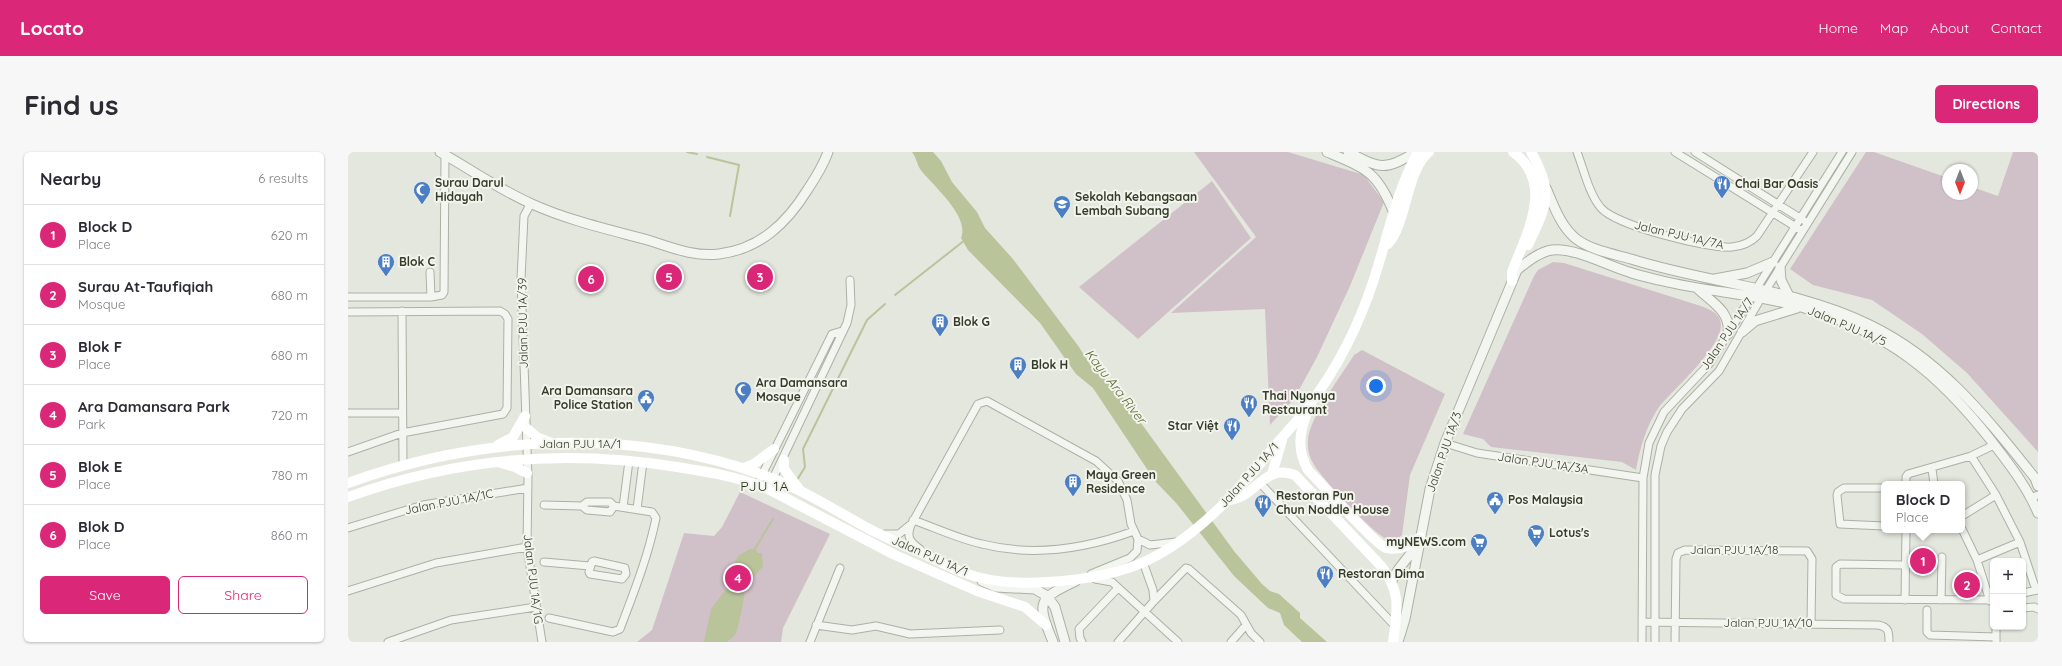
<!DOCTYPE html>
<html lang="en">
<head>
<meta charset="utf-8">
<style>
	:root { --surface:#fff; --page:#f7f7f7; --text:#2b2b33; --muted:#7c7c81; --line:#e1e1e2; --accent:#db2777 }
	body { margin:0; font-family:Quicksand,sans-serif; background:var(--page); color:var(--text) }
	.controls { position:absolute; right:12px; bottom:12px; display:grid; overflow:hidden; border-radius:6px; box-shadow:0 1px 3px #0004 }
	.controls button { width:36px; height:36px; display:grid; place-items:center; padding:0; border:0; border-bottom:1px solid var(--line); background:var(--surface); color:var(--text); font:20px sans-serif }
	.compass { position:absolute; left:1594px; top:12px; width:36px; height:36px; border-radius:50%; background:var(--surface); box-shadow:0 1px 3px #0004; rotate:180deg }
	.you { position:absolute; left:1028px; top:234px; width:14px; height:14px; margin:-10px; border:3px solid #fff; border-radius:50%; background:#1a73e8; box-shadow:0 0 0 6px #1a73e833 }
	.badge { display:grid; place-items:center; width:26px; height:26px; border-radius:50%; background:var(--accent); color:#fff; font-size:13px; font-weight:700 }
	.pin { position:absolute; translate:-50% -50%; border:2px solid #fff; box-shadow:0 1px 4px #0006 }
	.popup { position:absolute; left:1533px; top:329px; width:84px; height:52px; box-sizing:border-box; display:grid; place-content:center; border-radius:6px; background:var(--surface); filter:drop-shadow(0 1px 3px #0005); font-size:13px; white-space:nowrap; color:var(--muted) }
	.popup b { font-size:15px; color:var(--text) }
	.popup::after { content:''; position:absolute; left:50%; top:100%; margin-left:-8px; border:8px solid transparent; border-top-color:var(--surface) }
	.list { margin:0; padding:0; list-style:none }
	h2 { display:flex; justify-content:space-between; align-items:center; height:52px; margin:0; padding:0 16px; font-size:17px }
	h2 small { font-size:13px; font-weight:400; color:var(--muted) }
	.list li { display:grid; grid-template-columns:26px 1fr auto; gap:12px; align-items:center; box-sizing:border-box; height:60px; padding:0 16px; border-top:1px solid var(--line) }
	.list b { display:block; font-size:15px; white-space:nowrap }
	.list p { margin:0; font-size:13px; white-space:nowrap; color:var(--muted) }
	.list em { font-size:13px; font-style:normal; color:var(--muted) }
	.actions { display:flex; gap:8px; padding:12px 16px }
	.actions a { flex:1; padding:9px 0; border:1px solid var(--accent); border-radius:6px; text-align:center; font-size:14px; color:var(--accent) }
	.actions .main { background:var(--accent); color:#fff }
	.map { position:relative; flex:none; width:1690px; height:490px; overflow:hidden; border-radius:6px }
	header { display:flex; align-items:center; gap:24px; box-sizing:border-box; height:56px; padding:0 20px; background:var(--accent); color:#fff }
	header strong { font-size:19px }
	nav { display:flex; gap:22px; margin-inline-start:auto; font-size:14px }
	.intro { display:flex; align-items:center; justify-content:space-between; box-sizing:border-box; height:96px; padding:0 24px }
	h1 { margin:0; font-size:28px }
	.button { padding:10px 18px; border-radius:6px; background:var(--accent); color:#fff; font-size:14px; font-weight:700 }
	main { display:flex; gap:24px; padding:0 24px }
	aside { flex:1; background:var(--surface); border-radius:6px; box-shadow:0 1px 3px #0004 }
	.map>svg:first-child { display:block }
	.green { fill:#d0c0c8 }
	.water { fill:#bac49b }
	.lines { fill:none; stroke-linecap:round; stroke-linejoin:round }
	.stream { stroke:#bac49b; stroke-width:2 }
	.minor-casing { stroke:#acb0a4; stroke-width:9 }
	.tertiary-casing { stroke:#acb0a4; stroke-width:11 }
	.minor { stroke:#f3f5f0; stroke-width:7 }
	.tertiary { stroke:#f3f5f0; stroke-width:9 }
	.secondary { stroke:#fff; stroke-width:10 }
	.labels { text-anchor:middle; stroke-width:4; stroke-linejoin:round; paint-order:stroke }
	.poi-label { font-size:12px; font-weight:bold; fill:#353c29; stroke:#f2f4ed; text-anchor:start }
	.street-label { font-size:12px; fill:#353c29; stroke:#f2f4ed }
	.water-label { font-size:13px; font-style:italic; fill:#5d6d36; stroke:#f2f4ed }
	.quarter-label { font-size:14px; letter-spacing:1px; fill:#262d1b; stroke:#f2f4ed }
</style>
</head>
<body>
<header>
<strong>Locato</strong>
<nav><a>Home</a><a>Map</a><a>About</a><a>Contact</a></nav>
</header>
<div class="intro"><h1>Find us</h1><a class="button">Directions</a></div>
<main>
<aside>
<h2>Nearby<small>6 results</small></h2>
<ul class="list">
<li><span class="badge">1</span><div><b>Block D</b><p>Place</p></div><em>620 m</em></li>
<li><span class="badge">2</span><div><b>Surau At-Taufiqiah</b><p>Mosque</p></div><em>680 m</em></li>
<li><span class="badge">3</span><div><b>Blok F</b><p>Place</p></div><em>680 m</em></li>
<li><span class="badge">4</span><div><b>Ara Damansara Park</b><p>Park</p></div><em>720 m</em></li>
<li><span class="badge">5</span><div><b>Blok E</b><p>Place</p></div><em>780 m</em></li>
<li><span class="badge">6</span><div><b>Blok D</b><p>Place</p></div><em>860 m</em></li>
</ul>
<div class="actions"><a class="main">Save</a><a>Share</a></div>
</aside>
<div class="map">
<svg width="1690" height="490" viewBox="0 0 1690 490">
	<rect width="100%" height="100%" fill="#e4e7de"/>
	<path class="green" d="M 846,0 L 940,0 L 1016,23 L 1036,50 L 1002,134 L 969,205 L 946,247 L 922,273 L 917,157 L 823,161 L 908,85 Z
		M 1518,0 L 1526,0 L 1600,26 L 1600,42 L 1624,42 L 1624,35 L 1650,44 L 1665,0 L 1690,0 L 1690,300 L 1619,221 L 1574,182 L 1524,148 L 1465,133 L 1442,117 Z
		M 864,29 L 903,86 L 790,187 L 731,135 Z
		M 1205,110 L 1216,111 L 1356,155 C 1362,158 1370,161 1372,168 C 1381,190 1324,238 1311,255 C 1298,274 1292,296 1288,318 L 1274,310 L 1143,295 L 1135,287 L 1115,282 L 1186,124 L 1190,118 Z
		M 1014,198 L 1097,242 L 1062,323 L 1054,383 C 1049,388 1044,389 1037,386 C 1024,380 970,323 964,309 C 961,304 959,294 960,288 C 961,266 993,224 1006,203 Z
		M 392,340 L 482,382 L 435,476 L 433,490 L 289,490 L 304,478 L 336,381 L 366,384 L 374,375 Z"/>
	<path class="water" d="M 564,0 L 585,0 L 593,9 L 604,30 L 629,60 L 637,76 L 665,107 L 731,195 L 743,214 L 769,238 L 886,399 L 914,432 L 922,439 L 931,442 L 952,461 L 952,466 L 979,490 L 954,490 L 936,473 L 932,461 L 920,456 L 886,424 L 829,352 L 807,329 L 745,236 L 728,222 L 692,171 L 620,98 L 613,86 C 622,64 585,34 572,17 C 569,12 568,5 564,0 Z
		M 402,397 L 407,397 L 410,401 L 414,401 L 415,414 L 397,436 C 397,443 391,474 388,481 C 387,484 382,487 379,490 L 354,490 L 356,489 L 363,457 L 384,429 L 384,417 L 390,404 Z"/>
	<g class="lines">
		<path class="stream" d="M 339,0 L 349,2
			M 359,5 L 391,13 L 382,64
			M 547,143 L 617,88
			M 449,328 L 457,315 L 455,297 L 519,168 L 537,152
			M 406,398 L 425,367"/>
		<defs>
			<path id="minor" d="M 1229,0 C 1236,18 1241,42 1253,56 C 1269,74 1360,97 1384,95 C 1394,94 1402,91 1409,84 L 1465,0
				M 1327,0 L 1451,77
				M 1347,0 L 1455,68
				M 183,51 L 176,64 L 173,127 L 180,325 L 179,395 L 194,490
				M 82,120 L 83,145
				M 0,145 L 83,145 L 94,143 L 96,140 L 97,3
				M 54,159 L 55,313
				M 0,160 L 152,159 L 157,162 L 160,167 L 159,256 L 155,262 L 54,281 L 0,300
				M 0,261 L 54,261
				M 1097,291 L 1129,301 L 1295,326
				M 1623,304 L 1648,343 L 1672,390 L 1688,438
				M 1584,317 L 1586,332
				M 412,327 L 484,182 L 494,179
				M 912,331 L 1047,474
				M 1558,332 L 1558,325 L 1560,322 L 1623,304 L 1646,293
				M 1536,336 L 1496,336 L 1490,340 L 1489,343 L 1492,372 L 1536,374
				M 420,337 L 499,171 L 503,153 L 502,128
				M 1683,346 L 1690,343
				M 196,353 L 234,354
				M 275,355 L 281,309
				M 289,357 L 295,310
				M 1614,364 L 1648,343
				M 565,368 C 588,376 611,387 634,392 C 685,405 737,397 786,379
				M 0,376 L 75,353 L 180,336
				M 1614,377 L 1629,408 L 1642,449
				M 537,382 L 551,382 L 562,373
				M 790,387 L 802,393 L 828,390
				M 572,397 C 562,390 558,385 563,373 L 630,252 L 639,249 L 748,309 L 770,329 L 779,348 L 783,372 L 790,387 L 789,399 L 782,406 L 743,422
				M 1629,408 L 1672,390
				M 246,409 L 277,416 L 278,422 L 274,427 L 242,422 L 241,420 L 244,410 Z
				M 196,410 L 242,414
				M 795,410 L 805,438 L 806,449
				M 1557,413 L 1492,412 L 1488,415 L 1488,443 L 1496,447 L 1645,448
				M 747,427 L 764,430 L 830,490
				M 0,439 L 88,411 L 179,395
				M 1675,441 L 1690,438
				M 1557,448 L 1558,378
				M 1593,448 L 1594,405
				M 1675,456 L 1686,455 L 1690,457
				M 1579,458 L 1579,480 L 1582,483 L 1648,485
				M 201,466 L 265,480 L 272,477 C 286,440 300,405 308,366 L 304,360 L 266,354 L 262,350 L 239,350 L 234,354 L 239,358 L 262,360 L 266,354
				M 1294,470 L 1530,473 C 1541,475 1541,480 1541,490
				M 468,473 L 504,478 L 528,474 L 562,482 L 652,478
				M 1648,475 L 1648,490
				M 40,490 L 103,468 L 188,455
				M 462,490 L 492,416
				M 734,490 L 732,486 L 731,477 L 770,436
				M 770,490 L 806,449 L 838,416 L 841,417 L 893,463 L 903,481 L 912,490
				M 883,490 L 898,473
				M 1294,490 L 1295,326 L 1301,291 L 1316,260 L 1361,212 L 1494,0
				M 1307,490 L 1307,323 L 1313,294 L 1319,280 L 1334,257 L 1371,219 L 1413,146 L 1504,0
				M 1327,490 L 1328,407 L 1330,401 L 1337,398 L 1459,399 L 1464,407 L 1463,471"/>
			<path id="tertiary" d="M 92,0 C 122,17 152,38 184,52 C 222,69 263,78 303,89 C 325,96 347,105 371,102 C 412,97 439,71 460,37 C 468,25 475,14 480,0
				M 979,0 C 1017,16 1029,19 1045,59
				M 1000,0 C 1033,17 1036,19 1068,0
				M 1198,36 C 1206,54 1212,73 1227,86 C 1242,98 1265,102 1283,107 C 1362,132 1447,136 1522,173 C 1594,208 1638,265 1687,326 L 1690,334
				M 1432,115 L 1433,128 L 1441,144
				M 1367,127 L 1399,121 L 1425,110
				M 1350,137 C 1365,151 1383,160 1380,182
				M 1394,180 L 1407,169 L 1449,156
				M 634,429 L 648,435 L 687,437 L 699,444 L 707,455 L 717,490
				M 1044,429 C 1049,415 1061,407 1068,393
				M 705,490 C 688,449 690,447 728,429
				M 1050,490 L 1057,467 L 1082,337 L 1097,291 L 1169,118 C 1179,110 1191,100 1204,98 C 1226,95 1260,114 1281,120 C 1292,124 1304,126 1315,129 C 1360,140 1408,142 1453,155 C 1540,180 1590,220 1645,291 C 1662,313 1679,335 1690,361"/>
		</defs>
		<use href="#minor" class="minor-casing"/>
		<use href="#tertiary" class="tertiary-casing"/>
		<use href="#minor" class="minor"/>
		<use href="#tertiary" class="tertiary"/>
		<path class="secondary" d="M 1040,92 C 1059,71 1058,19 1081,0
			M 1180,93 C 1199,54 1206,39 1183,0
			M 1164,129 L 1164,120 C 1178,82 1208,31 1165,0
			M 959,261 C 951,281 949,298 960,318 C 972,330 1028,393 1038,396 C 1051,399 1063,393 1072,385
			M 177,275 L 189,285 L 201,290
			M 150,293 L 165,285 L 177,264
			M 436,308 L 436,317 L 451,337
			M 153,311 L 167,315 L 179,321
			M 396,316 L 406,312 L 426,297
			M 924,322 L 934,288
			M 0,331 C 132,283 282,275 415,323 C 453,336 488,359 523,378 C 541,387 560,395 578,403 C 590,409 602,415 614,420 C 642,431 671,432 700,430 C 733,428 768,423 798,409 C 852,384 895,333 932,288 C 942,276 953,265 962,252 C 990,215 1012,170 1026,127 C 1040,84 1048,40 1070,0
			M 0,345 C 107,306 217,297 329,315 C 360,320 392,325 420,337 L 547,403 L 629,439 L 677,455 L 698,473
			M 881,348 C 909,345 916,311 947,323 L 1034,415 C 1054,442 1049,458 1045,490"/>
	</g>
	<defs>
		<symbol id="restaurant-pin" viewBox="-11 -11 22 30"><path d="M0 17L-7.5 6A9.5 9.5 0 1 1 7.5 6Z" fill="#4b7ec3" stroke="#f2f4ed"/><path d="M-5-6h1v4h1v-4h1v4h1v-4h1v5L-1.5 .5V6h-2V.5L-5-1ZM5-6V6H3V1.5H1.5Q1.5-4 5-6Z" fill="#fff"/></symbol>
		<symbol id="mosque-pin" viewBox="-11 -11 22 30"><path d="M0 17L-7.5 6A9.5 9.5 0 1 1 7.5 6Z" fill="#4b7ec3" stroke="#f2f4ed"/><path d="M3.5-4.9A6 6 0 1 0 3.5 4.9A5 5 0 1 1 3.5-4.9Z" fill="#fff"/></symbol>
		<symbol id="school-pin" viewBox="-11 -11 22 30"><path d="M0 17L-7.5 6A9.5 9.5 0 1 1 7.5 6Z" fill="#4b7ec3" stroke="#f2f4ed"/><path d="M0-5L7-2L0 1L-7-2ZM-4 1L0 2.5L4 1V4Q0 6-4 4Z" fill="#fff"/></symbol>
		<symbol id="building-pin" viewBox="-11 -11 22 30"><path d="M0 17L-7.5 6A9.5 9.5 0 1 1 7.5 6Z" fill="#4b7ec3" stroke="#f2f4ed"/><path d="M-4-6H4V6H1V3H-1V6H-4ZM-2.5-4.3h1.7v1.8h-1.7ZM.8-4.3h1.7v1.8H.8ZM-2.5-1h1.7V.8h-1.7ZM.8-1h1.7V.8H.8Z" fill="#fff"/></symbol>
		<symbol id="civic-pin" viewBox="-11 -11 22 30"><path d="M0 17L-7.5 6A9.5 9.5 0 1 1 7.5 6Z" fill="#4b7ec3" stroke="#f2f4ed"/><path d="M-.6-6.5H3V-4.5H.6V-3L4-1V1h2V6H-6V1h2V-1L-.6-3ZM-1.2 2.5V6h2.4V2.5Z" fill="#fff"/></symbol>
		<symbol id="supermarket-pin" viewBox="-11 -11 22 30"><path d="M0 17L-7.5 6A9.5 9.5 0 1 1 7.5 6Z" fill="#4b7ec3" stroke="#f2f4ed"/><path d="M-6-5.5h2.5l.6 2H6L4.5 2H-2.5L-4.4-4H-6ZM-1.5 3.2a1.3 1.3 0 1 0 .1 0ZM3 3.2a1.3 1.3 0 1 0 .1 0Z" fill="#fff"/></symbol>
	</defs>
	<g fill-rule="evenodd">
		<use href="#restaurant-pin" x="1364" y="22" width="20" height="27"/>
		<use href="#mosque-pin" x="64" y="28" width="20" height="27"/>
		<use href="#school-pin" x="704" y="42" width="20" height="27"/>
		<use href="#building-pin" x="28" y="100" width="20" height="27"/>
		<use href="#building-pin" x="582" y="160" width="20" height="27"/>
		<use href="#building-pin" x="660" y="203" width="20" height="27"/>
		<use href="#mosque-pin" x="385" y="228" width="20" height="27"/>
		<use href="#civic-pin" x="288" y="236" width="20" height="27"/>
		<use href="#restaurant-pin" x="891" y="241" width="20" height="27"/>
		<use href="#restaurant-pin" x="874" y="264" width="20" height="27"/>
		<use href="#building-pin" x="715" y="320" width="20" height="27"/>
		<use href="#civic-pin" x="1137" y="338" width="20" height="27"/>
		<use href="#restaurant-pin" x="905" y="341" width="20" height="27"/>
		<use href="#supermarket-pin" x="1178" y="371" width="20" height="27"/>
		<use href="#supermarket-pin" x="1121" y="380" width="20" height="27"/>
		<use href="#restaurant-pin" x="967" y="412" width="20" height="27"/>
	</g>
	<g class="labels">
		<g class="poi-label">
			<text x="87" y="35">Surau Darul<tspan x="87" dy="14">Hidayah</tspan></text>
			<text x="1387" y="36">Chai Bar Oasis</text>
			<text x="727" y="49">Sekolah Kebangsaan<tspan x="727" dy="14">Lembah Subang</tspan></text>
			<text x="51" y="114">Blok C</text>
			<text x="605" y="174">Blok G</text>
			<text x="683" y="217">Blok H</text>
			<text x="408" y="235">Ara Damansara<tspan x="408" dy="14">Mosque</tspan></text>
			<text x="285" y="243" text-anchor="end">Ara Damansara<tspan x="285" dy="14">Police Station</tspan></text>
			<text x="914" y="248">Thai Nyonya<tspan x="914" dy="14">Restaurant</tspan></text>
			<text x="871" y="278" text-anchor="end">Star Việt</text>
			<text x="738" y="327">Maya Green<tspan x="738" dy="14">Residence</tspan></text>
			<text x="928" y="348">Restoran Pun<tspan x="928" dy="14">Chun Noddle House</tspan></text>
			<text x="1160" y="352">Pos Malaysia</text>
			<text x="1201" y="385">Lotus's</text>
			<text x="1118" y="394" text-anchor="end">myNEWS.com</text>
			<text x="990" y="426">Restoran Dima</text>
		</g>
		<g class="street-label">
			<text transform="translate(1331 83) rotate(13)" y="4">Jalan PJU 1A/7A</text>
			<text transform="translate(175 171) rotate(-91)" y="4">Jalan PJU 1A/39</text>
			<text transform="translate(1499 174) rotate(23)" y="4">Jalan PJU 1A/5</text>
			<text transform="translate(1379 182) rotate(-56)" y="4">Jalan PJU 1A/7</text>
			<text x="232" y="296">Jalan PJU 1A/1</text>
			<text transform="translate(1096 300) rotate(-71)" y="4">Jalan PJU 1A/3</text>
			<text transform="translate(1195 311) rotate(8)" y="4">Jalan PJU 1A/3A</text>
			<text transform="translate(901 323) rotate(-48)" y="4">Jalan PJU 1A/1</text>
			<text transform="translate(101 350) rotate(-11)" y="4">Jalan PJU 1A/1C</text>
			<text x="1386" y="402">Jalan PJU 1A/18</text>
			<text transform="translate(582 404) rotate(24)" y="4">Jalan PJU 1A/1</text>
			<text transform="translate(185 427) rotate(83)" y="4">Jalan PJU 1A/1G</text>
			<text x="1420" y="475">Jalan PJU 1A/10</text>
		</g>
		<g class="water-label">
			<text transform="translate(768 234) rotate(52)" y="5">Kayu Ara River</text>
		</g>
		<g class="quarter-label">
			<text x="417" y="339">PJU 1A</text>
		</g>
	</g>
</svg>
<div class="controls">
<button>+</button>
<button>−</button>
</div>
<svg class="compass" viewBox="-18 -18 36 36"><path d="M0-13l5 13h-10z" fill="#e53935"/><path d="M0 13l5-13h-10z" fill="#7c7c81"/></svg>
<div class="you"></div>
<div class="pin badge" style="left:1575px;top:409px">1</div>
<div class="popup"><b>Block D</b>Place</div>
<div class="pin badge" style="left:1619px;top:433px">2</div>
<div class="pin badge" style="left:412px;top:125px">3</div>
<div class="pin badge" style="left:390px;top:426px">4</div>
<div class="pin badge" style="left:321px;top:125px">5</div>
<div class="pin badge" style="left:243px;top:127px">6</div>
</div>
</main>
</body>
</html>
